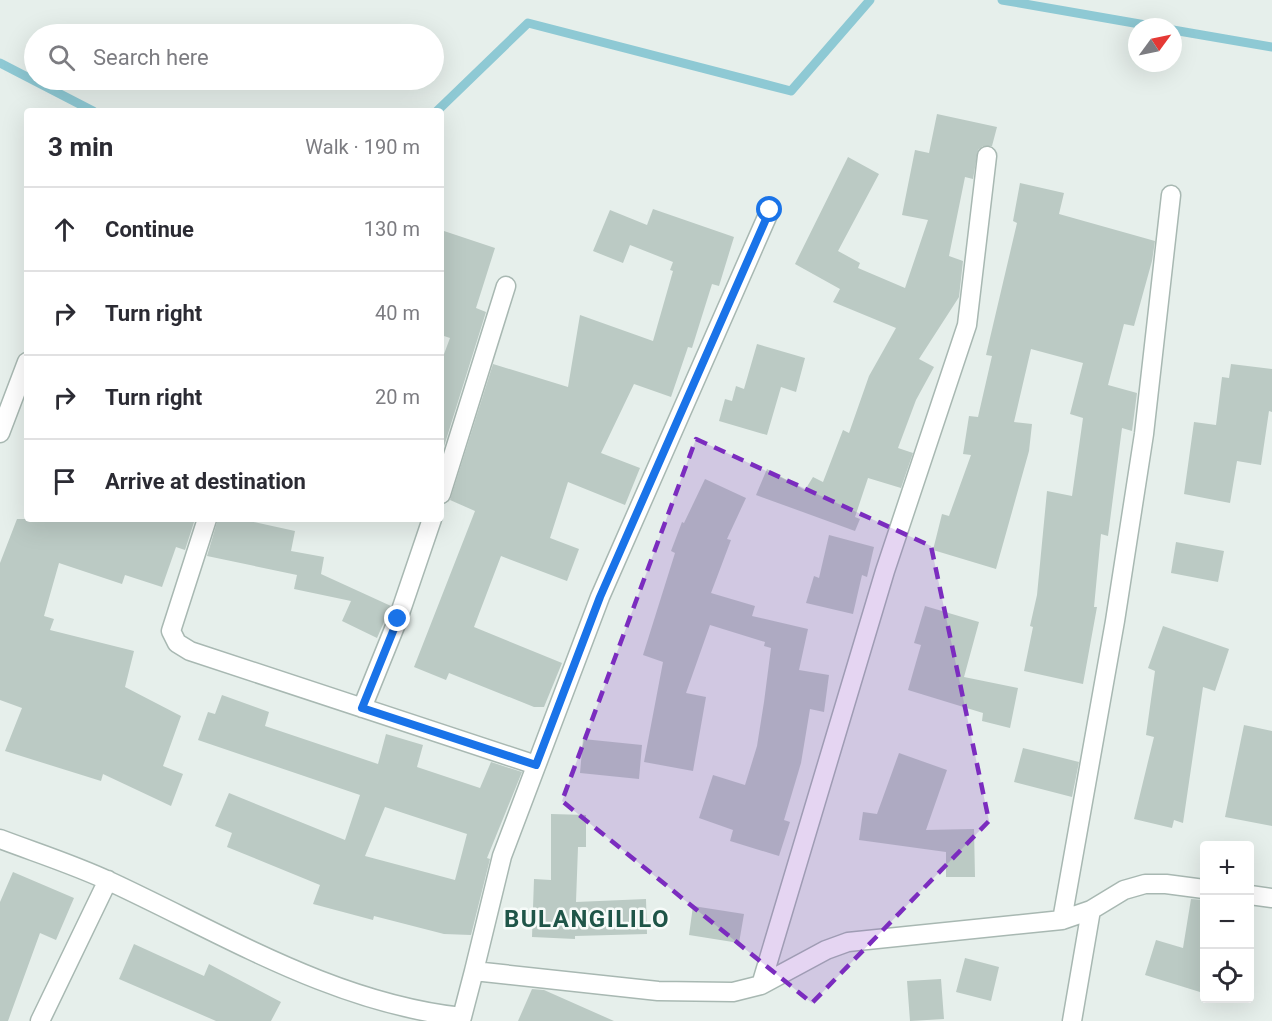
<!DOCTYPE html>
<html lang="en">
<head>
<meta charset="utf-8">
<style>
	:root { --surface:#fff; --page:#f7f7f7; --text:#2b2b33; --muted:#7c7c81; --line:#e1e1e2 }
	body { margin:0; font-family:Roboto,sans-serif; background:var(--page); color:var(--text) }
	.controls { position:absolute; right:18px; bottom:18px; display:grid; overflow:hidden; border-radius:6px; box-shadow:0 6px 24px #0002 }
	.controls button { width:54px; height:54px; display:grid; place-items:center; padding:0; border:0; border-bottom:2px solid var(--line); background:var(--surface); color:var(--text); font:30px sans-serif }
	.compass { position:absolute; left:1128px; top:18px; width:54px; height:54px; border-radius:50%; background:var(--surface); box-shadow:0 6px 24px #0002; rotate:57deg }
	.stop { position:absolute; width:18px; height:18px; margin:-14px; border:4px solid #1a73e8; border-radius:50%; background:#fff }
	.stop.end { background:#1a73e8; border-color:#fff; box-shadow:0 2px 6px #0008 }
	.list { margin:0; padding:0; list-style:none }
	h2 { display:flex; justify-content:space-between; align-items:center; height:78px; margin:0; padding:0 24px; font-size:26px }
	h2 small { font-size:20px; font-weight:400; color:var(--muted) }
	.list li { display:grid; grid-template-columns:39px 1fr auto; gap:18px; align-items:center; box-sizing:border-box; height:84px; padding:0 24px; border-top:2px solid var(--line) }
	.list b { display:block; font-size:22px; white-space:nowrap }
	.list em { font-size:20px; font-style:normal; color:var(--muted) }
	.icon { flex:none; width:33px; height:33px; fill:none; stroke:currentColor; stroke-width:2; stroke-linecap:round; stroke-linejoin:round }
	.map { position:relative; flex:none; width:1272px; height:1021px; overflow:hidden }
	.search { position:absolute; background:var(--surface); box-shadow:0 6px 24px #0002; left:24px; top:24px; width:420px; height:66px; display:flex; align-items:center; gap:15px; box-sizing:border-box; padding:0 21px; border-radius:33px; color:var(--muted); font-size:22px }
	.panel { position:absolute; background:var(--surface); box-shadow:0 6px 24px #0002; left:24px; top:108px; width:420px; height:414px; border-radius:6px }
	.map>svg:first-child { display:block }
	.lines { fill:none; stroke-linecap:round; stroke-linejoin:round }
	.stream { stroke:#8ec9d4; stroke-width:9 }
	.building { fill:#bbcac4; fill-rule:evenodd }
	.street-casing { stroke:#a8b8b2; stroke-width:21 }
	.street { stroke:#fff; stroke-width:18 }
	.route { stroke:#1a73e8; stroke-width:8 }
	.marked { fill:#7b2cbf; fill-opacity:0.2; stroke:#7b2cbf; stroke-width:4.5; stroke-dasharray:12 8; stroke-linejoin:round }
	.labels { text-anchor:middle; stroke-width:5; stroke-linejoin:round; paint-order:stroke }
	.district-label { font-size:24px; font-weight:bold; letter-spacing:1.5px; fill:#1f5548; stroke:#f7fbf9 }
</style>
</head>
<body>
<div class="map">
<svg width="1272" height="1021" viewBox="0 0 1272 1021">
	<rect width="100%" height="100%" fill="#e6efeb"/>
	<g class="lines">
		<path class="stream" d="M 1002,0 L 1157,27
			M 1173,30 L 1272,47
			M 0,63 L 93,111
			M 437,111 L 528,23 L 791,91 L 870,0"/>
	</g>
	<path class="building" d="M 937,114 L 997,127 L 992,146 L 983,146 L 978,150 L 973,179 L 965,177 L 949,256 L 963,261 L 959,297 L 919,359 L 934,367 L 916,400 L 898,448 L 913,453 L 901,488 L 868,478 L 855,517 L 860,519 L 855,531 L 756,495 L 767,469 L 805,490 L 813,477 L 823,482 L 843,430 L 849,433 L 869,376 L 896,328 L 833,302 L 840,289 L 795,264 L 848,157 L 879,174 L 838,251 L 860,263 L 858,268 L 905,288 L 928,220 L 902,215 L 915,150 L 929,153 Z
		M 1020,183 L 1064,193 L 1059,214 L 1155,241 L 1152,261 L 1134,326 L 1124,324 L 1108,385 L 1137,393 L 1132,431 L 1122,428 L 1108,536 L 1101,534 L 1094,607 L 1097,607 L 1083,684 L 1024,671 L 1033,627 L 1030,626 L 1037,595 L 1047,491 L 1072,496 L 1083,418 L 1070,414 L 1083,363 L 1031,349 L 1014,422 L 1032,424 L 1029,451 L 996,569 L 933,550 L 942,514 L 949,516 L 971,455 L 963,454 L 969,416 L 978,417 L 992,356 L 986,355 L 1017,223 L 1013,221 Z
		M 653,209 L 734,237 L 719,286 L 712,284 L 692,348 L 688,347 L 671,397 L 634,384 L 601,453 L 640,468 L 625,505 L 568,482 L 550,538 L 579,549 L 567,581 L 501,556 L 474,627 L 562,663 L 544,707 L 534,707 L 449,673 L 446,680 L 414,667 L 475,511 L 450,500 L 493,364 L 568,387 L 580,315 L 653,341 L 673,271 L 670,270 L 673,262 L 630,245 L 623,263 L 593,251 L 610,210 L 647,225 Z
		M 441,230 L 495,248 L 476,308 L 486,312 L 441,456 L 441,362 L 450,338 L 441,335 Z
		M 757,344 L 805,358 L 796,392 L 781,387 L 767,435 L 719,421 L 725,399 L 732,401 L 736,386 L 744,389 Z
		M 1231,364 L 1272,369 L 1272,412 L 1269,411 L 1261,465 L 1237,461 L 1230,503 L 1184,494 L 1194,422 L 1216,425 L 1222,377 L 1229,378 Z
		M 705,479 L 746,498 L 727,539 L 731,540 L 711,593 L 755,606 L 752,616 L 808,629 L 799,670 L 829,675 L 824,712 L 810,709 L 801,763 L 784,820 L 790,822 L 779,856 L 730,841 L 733,830 L 699,818 L 713,775 L 745,785 L 757,746 L 764,702 L 771,648 L 764,646 L 765,642 L 710,625 L 686,693 L 706,697 L 693,771 L 644,762 L 663,662 L 643,655 L 675,553 L 671,551 L 682,522 L 684,523 Z
		M 17,519 L 195,519 L 185,550 L 176,547 L 162,587 L 125,575 L 122,584 L 59,563 L 44,616 L 54,619 L 50,630 L 134,651 L 125,687 L 181,716 L 163,766 L 183,774 L 171,806 L 103,774 L 101,781 L 5,751 L 22,708 L 0,700 L 0,563 Z
		M 218,519 L 240,519 L 295,531 L 291,551 L 324,557 L 321,574 L 391,606 L 377,638 L 342,621 L 351,601 L 294,589 L 297,575 L 207,556 Z
		M 829,535 L 874,547 L 867,577 L 862,575 L 853,614 L 806,603 L 814,576 L 819,578 Z
		M 1176,542 L 1224,551 L 1218,582 L 1171,573 Z
		M 925,606 L 979,622 L 964,677 L 1018,688 L 1010,728 L 982,721 L 983,713 L 908,690 L 921,645 L 914,643 Z
		M 1163,626 L 1229,649 L 1215,691 L 1203,687 L 1183,823 L 1174,820 L 1172,828 L 1134,819 L 1154,737 L 1146,735 L 1155,671 L 1148,668 Z
		M 222,695 L 269,712 L 265,726 L 378,764 L 386,734 L 423,745 L 417,767 L 480,788 L 491,762 L 522,772 L 487,858 L 490,859 L 471,935 L 444,934 L 374,916 L 373,920 L 313,904 L 320,885 L 227,847 L 232,833 L 215,826 L 229,793 L 345,840 L 360,795 L 198,740 L 208,712 L 215,714 ZM 385,807 L 467,834 L 455,880 L 365,856 Z
		M 1244,725 L 1272,731 L 1272,826 L 1225,817 Z
		M 583,739 L 642,745 L 639,779 L 580,773 Z
		M 1023,748 L 1079,762 L 1072,797 L 1014,782 Z
		M 899,753 L 947,770 L 926,830 L 974,829 L 975,877 L 946,877 L 946,852 L 859,840 L 863,812 L 877,814 Z
		M 551,814 L 586,815 L 586,847 L 578,847 L 576,902 L 646,899 L 647,934 L 575,936 L 575,939 L 532,937 L 534,879 L 551,880 Z
		M 13,872 L 74,898 L 56,940 L 40,933 L 8,1021 L 0,1021 L 0,902 Z
		M 1191,899 L 1204,900 L 1204,977 L 1200,992 L 1145,975 L 1156,940 L 1183,948 Z
		M 693,906 L 744,914 L 739,943 L 689,935 Z
		M 134,944 L 204,976 L 209,964 L 281,1002 L 271,1021 L 216,1021 L 119,979 Z
		M 965,958 L 999,967 L 991,1001 L 956,992 Z
		M 941,979 L 944,1019 L 910,1021 L 907,981 Z
		M 532,989 L 544,990 L 614,1021 L 518,1021 Z"/>
	<g class="lines">
		<defs>
			<path id="street" d="M 0,433 L 27,362
				M 441,494 L 506,286
				M 207,519 L 171,631 L 177,643 L 190,651 L 536,765
				M 362,708 L 398,619 L 432,519
				M 0,839 C 37,853 75,865 111,882 C 225,935 334,1003 462,1017 L 474,971 L 658,991 L 733,992 L 761,985 L 826,950 L 848,942 L 1062,920 L 1091,910 L 1124,890 L 1145,884 L 1166,884 L 1204,889
				M 1250,895 L 1272,898
				M 1062,920 L 1115,621 L 1144,434 L 1171,195
				M 474,971 L 502,856 L 600,597 L 770,210
				M 761,985 L 885,571 L 967,325 L 987,156
				M 40,1021 L 108,880
				M 1072,1021 L 1091,910"/>
		</defs>
		<use href="#street" class="street-casing"/>
		<use href="#street" class="street"/>
	</g>
	<g class="lines">
		<path class="route" d="M 398,619 L 362,708 L 536,765 L 600,597 L 770,210"/>
	</g>
	<path class="marked" d="M 696,439 L 931,546 L 989,821 L 812,1003 L 562,801 Z"/>
	<g class="labels">
		<g class="district-label">
			<text x="587" y="927">BULANGILILO</text>
		</g>
	</g>
</svg>
<div class="controls">
<button>+</button>
<button>−</button>
<button><svg class="icon" aria-label="locate" viewBox="0 0 24 24"><circle cx="12" cy="12" r="6"/><path d="M12 2v4M12 18v4M2 12h4M18 12h4"/></svg></button>
</div>
<svg class="compass" viewBox="-18 -18 36 36"><path d="M0-13l5 13h-10z" fill="#e53935"/><path d="M0 13l5-13h-10z" fill="#7c7c81"/></svg>
<div class="stop" style="left:770px;top:210px"></div>
<div class="stop end" style="left:398px;top:619px"></div>
<div class="search"><svg class="icon" aria-label="search" viewBox="0 0 24 24"><circle cx="10" cy="10" r="6"/><path d="M15 15l6 6"/></svg>Search here</div>
<section class="panel">
<h2>3 min<small>Walk · 190 m</small></h2>
<ul class="list">
<li><svg class="icon" aria-label="ahead" viewBox="0 0 24 24"><path d="M12 20V5M6 11l6-6 6 6"/></svg><div><b>Continue</b></div><em>130 m</em></li>
<li><svg class="icon" aria-label="right" viewBox="0 0 24 24"><path d="M7 20v-9h11M14 6l5 5-5 5"/></svg><div><b>Turn right</b></div><em>40 m</em></li>
<li><svg class="icon" aria-label="right" viewBox="0 0 24 24"><path d="M7 20v-9h11M14 6l5 5-5 5"/></svg><div><b>Turn right</b></div><em>20 m</em></li>
<li><svg class="icon" aria-label="arrive" viewBox="0 0 24 24"><path d="M6 21V4h12l-3 4 3 4H6"/></svg><div><b>Arrive at destination</b></div></li>
</ul>
</section>
</div>
</body>
</html>
